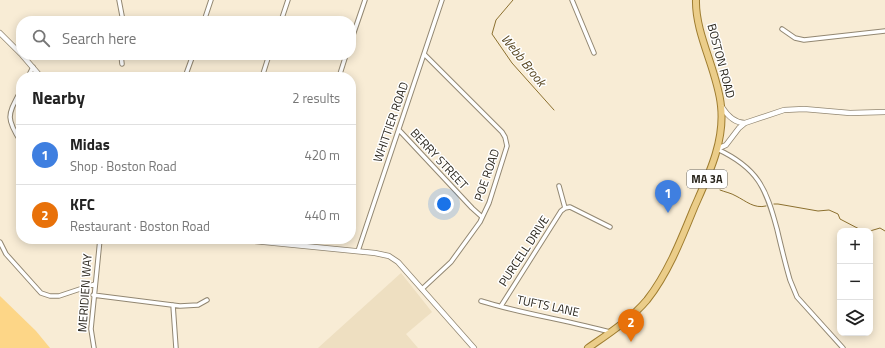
<!DOCTYPE html>
<html lang="en">
<head>
<meta charset="utf-8">
<style>
	:root { --surface:#fff; --page:#f6f6f6; --text:#222; --muted:#767676; --line:#e0e0e0; --accent:#1679a5 }
	body { margin:0; font-family:"Titillium Web",sans-serif; background:var(--page); color:var(--text) }
	.controls { position:absolute; right:12px; bottom:12px; display:grid; overflow:hidden; border-radius:8px; box-shadow:0 2px 10px #0003 }
	.controls button { width:36px; height:36px; display:grid; place-items:center; padding:0; border:0; border-bottom:1px solid var(--line); background:var(--surface); color:var(--text); font:20px sans-serif }
	.you { position:absolute; left:444px; top:204px; width:14px; height:14px; margin:-10px; border:3px solid #fff; border-radius:50%; background:#1a73e8; box-shadow:0 0 0 6px #1a73e833 }
	.badge { display:grid; place-items:center; width:26px; height:26px; border-radius:50%; background:var(--accent); color:#fff; font-size:13px; font-weight:700 }
	.pin { position:absolute; translate:-50% -33px; filter:drop-shadow(0 1px 2px #0008) }
	.pin::after { content:''; position:absolute; top:21px; width:14px; height:12px; background:inherit; clip-path:polygon(0 0,100% 0,50% 100%) }
	.list { margin:0; padding:0; list-style:none }
	h2 { display:flex; justify-content:space-between; align-items:center; height:52px; margin:0; padding:0 16px; font-size:17px }
	h2 small { font-size:13px; font-weight:400; color:var(--muted) }
	.list li { display:grid; grid-template-columns:26px 1fr auto; gap:12px; align-items:center; box-sizing:border-box; height:60px; padding:0 16px; border-top:1px solid var(--line) }
	.list b { display:block; font-size:15px; white-space:nowrap }
	.list p { margin:0; font-size:13px; white-space:nowrap; color:var(--muted) }
	.list em { font-size:13px; font-style:normal; color:var(--muted) }
	.icon { flex:none; width:22px; height:22px; fill:none; stroke:currentColor; stroke-width:2; stroke-linecap:round; stroke-linejoin:round }
	.map { position:relative; flex:none; width:885px; height:348px; overflow:hidden }
	.search { position:absolute; background:var(--surface); box-shadow:0 2px 10px #0003; left:16px; top:16px; width:340px; height:44px; display:flex; align-items:center; gap:10px; box-sizing:border-box; padding:0 14px; border-radius:16px; color:var(--muted); font-size:15px }
	.panel { position:absolute; background:var(--surface); box-shadow:0 2px 10px #0003; left:16px; top:72px; width:340px; height:172px; border-radius:16px }
	.map>svg:first-child { display:block }
	.built { fill:#eedfc1 }
	.green { fill:#fdd687 }
	.lines { fill:none; stroke-linecap:round; stroke-linejoin:round }
	.stream { stroke:#8c702f; stroke-width:1 }
	.minor-casing { stroke:#928772; stroke-width:5.5 }
	.tertiary-casing { stroke:#928772; stroke-width:6 }
	.primary-casing { stroke:#9f7d30; stroke-width:8 }
	.minor { stroke:#fff; stroke-width:3.5 }
	.tertiary { stroke:#fff; stroke-width:4.5 }
	.primary { stroke:#ebcd89; stroke-width:6 }
	.labels { text-anchor:middle; stroke-width:3; stroke-linejoin:round; paint-order:stroke }
	.shield { fill:#fff; stroke:#6b6862; stroke-width:1 }
	.shield-label { font-size:11px; font-weight:bold; fill:#2b271e }
	.street-label { font-size:12px; fill:#2b271e; stroke:#fff }
	.water-label { font-size:13px; font-style:italic; fill:#584722; stroke:#fff }
</style>
</head>
<body>
<div class="map">
<svg width="885" height="348" viewBox="0 0 885 348">
	<rect width="100%" height="100%" fill="#f8ecd5"/>
	<path class="built" d="M 401,273 L 432,312 L 406,334 L 418,348 L 318,348 Z"/>
	<path class="green" d="M 0,296 L 36,331 L 50,348 L 0,348 Z"/>
	<g class="lines">
		<path class="stream" d="M 513,0 L 496,20 L 492,34 L 512,63 L 554,110
			M 720,190 C 725,192 731,193 736,196 C 746,201 754,209 766,206
			M 774,204 L 778,204 L 818,211 L 829,210 L 838,214 L 840,219 L 863,231
			M 870,231 L 880,228 L 885,231"/>
		<defs>
			<path id="minor" d="M 119,0 L 123,21
				M 572,0 L 594,53
				M 204,21 L 211,0
				M 281,21 L 288,0
				M 782,29 L 795,38 L 804,40 L 885,31
				M 351,41 L 365,0
				M 121,55 L 122,64
				M 28,77 L 33,67
				M 185,77 L 193,55
				M 262,77 L 269,55
				M 339,77 L 346,55
				M 21,90 C 8,115 5,117 21,142
				M 399,130 L 472,208 L 482,217
				M 717,149 C 758,168 766,188 777,229 C 781,246 785,263 790,280 L 797,297 L 843,348
				M 559,186 L 565,208 L 570,207 L 610,227
				M 0,242 L 6,254 L 41,293 L 50,296 L 59,296 L 95,284
				M 358,251 L 442,0
				M 422,289 L 451,262 L 480,222 L 489,203 L 507,146 L 505,137 L 502,132 L 424,54
				M 93,295 L 180,306 L 198,305 L 207,300
				M 481,301 C 523,314 567,320 610,332
				M 173,305 L 176,348
				M 501,306 L 561,211 L 565,208
				M 94,348 L 91,329 L 100,239"/>
			<path id="tertiary" d="M 0,33 L 21,54
				M 22,55 L 41,77
				M 722,107 C 727,115 734,123 745,123
				M 717,149 L 726,145 L 739,128 L 745,123 L 784,110 L 804,109 L 850,113 L 885,112
				M 235,239 L 375,253 L 389,256 L 398,262 L 474,348"/>
			<path id="primary" d="M 588,348 C 608,334 631,319 647,300 C 668,273 681,240 694,208 C 708,176 725,142 721,106 C 718,72 695,34 696,0"/>
		</defs>
		<use href="#minor" class="minor-casing"/>
		<use href="#tertiary" class="tertiary-casing"/>
		<use href="#primary" class="primary-casing"/>
		<use href="#minor" class="minor"/>
		<use href="#tertiary" class="tertiary"/>
		<use href="#primary" class="primary"/>
	</g>
	<g class="labels">
		<rect class="shield" x="687" y="170" width="40" height="18" rx="3"/>
		<g class="shield-label">
			<text x="707" y="183">MA 3A</text>
		</g>
		<g class="street-label">
			<text transform="translate(721 61) rotate(75)" y="4">BOSTON ROAD</text>
			<text transform="translate(391 122) rotate(-71)" y="4">WHITTIER ROAD</text>
			<text transform="translate(439 159) rotate(47)" y="4">BERRY STREET</text>
			<text transform="translate(487 175) rotate(-71)" y="4">POE ROAD</text>
			<text transform="translate(524 251) rotate(-57)" y="4">PURCELL DRIVE</text>
			<text transform="translate(85 293) rotate(-86)" y="4">MERIDIEN WAY</text>
			<text transform="translate(548 306) rotate(12)" y="4">TUFTS LANE</text>
		</g>
		<g class="water-label">
			<text transform="translate(524 60) rotate(51)" y="5">Webb Brook</text>
		</g>
	</g>
</svg>
<div class="controls">
<button>+</button>
<button>−</button>
<button><svg class="icon" aria-label="layers" viewBox="0 0 24 24"><path d="M12 4l9 5-9 5-9-5zM3 14l9 5 9-5"/></svg></button>
</div>
<div class="you"></div>
<div class="pin badge" style="left:668px;top:213px;background:#3f7fe0">1</div>
<div class="pin badge" style="left:631px;top:342px;background:#e8710a">2</div>
<div class="search"><svg class="icon" aria-label="search" viewBox="0 0 24 24"><circle cx="10" cy="10" r="6"/><path d="M15 15l6 6"/></svg>Search here</div>
<section class="panel">
<h2>Nearby<small>2 results</small></h2>
<ul class="list">
<li><span class="badge" style="background:#3f7fe0">1</span><div><b>Midas</b><p>Shop · Boston Road</p></div><em>420 m</em></li>
<li><span class="badge" style="background:#e8710a">2</span><div><b>KFC</b><p>Restaurant · Boston Road</p></div><em>440 m</em></li>
</ul>
</section>
</div>
</body>
</html>
